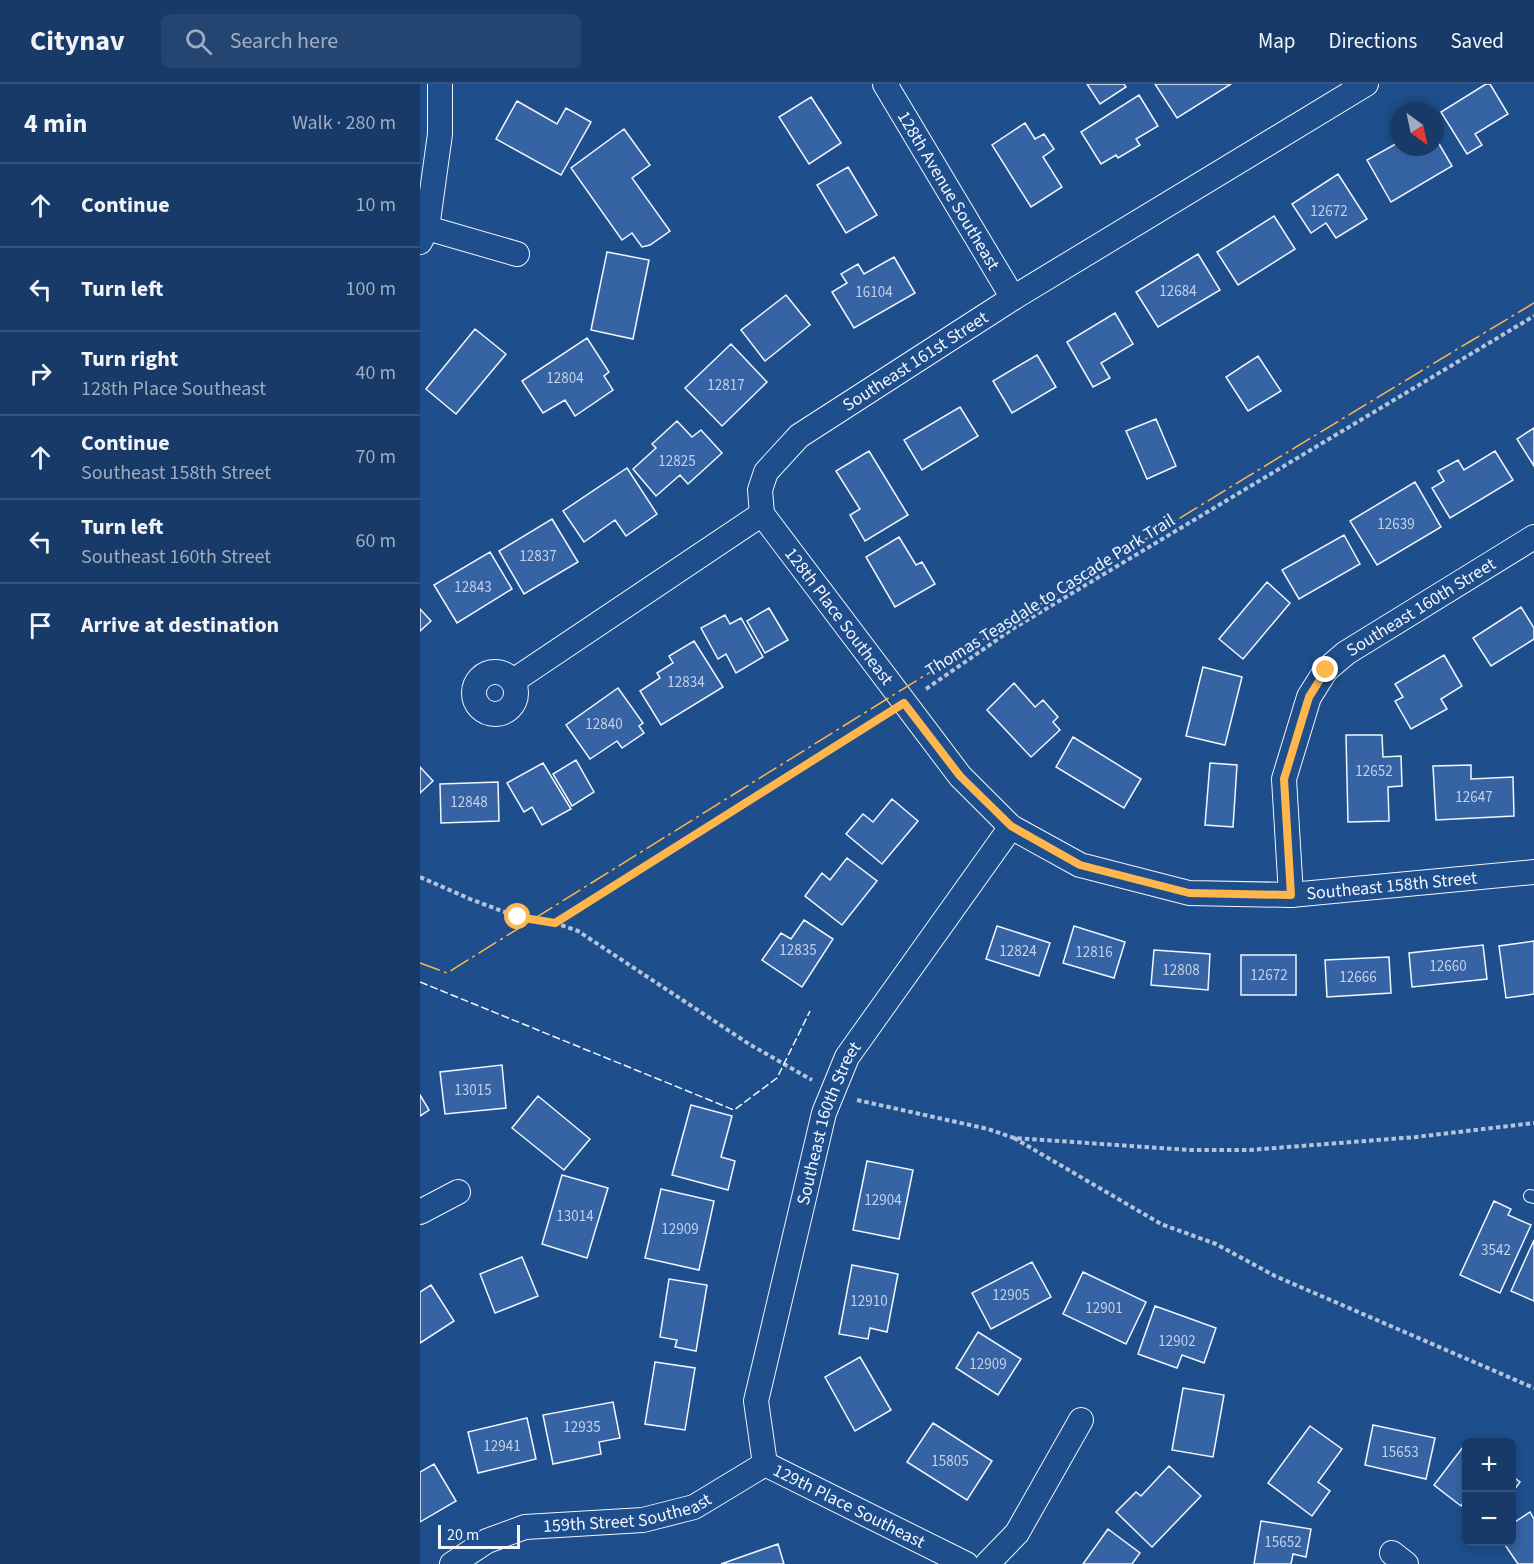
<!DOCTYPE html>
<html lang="en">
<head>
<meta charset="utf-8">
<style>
	:root { --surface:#173a69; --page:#244571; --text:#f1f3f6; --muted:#9eadc0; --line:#36547d }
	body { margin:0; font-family:"Source Sans 3",sans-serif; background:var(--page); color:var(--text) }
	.controls { position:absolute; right:18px; bottom:18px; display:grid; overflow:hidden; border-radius:9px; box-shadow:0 3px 9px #0003 }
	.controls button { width:54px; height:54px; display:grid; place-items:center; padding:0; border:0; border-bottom:2px solid var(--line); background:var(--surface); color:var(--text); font:30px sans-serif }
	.compass { position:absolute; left:970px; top:18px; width:54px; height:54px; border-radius:50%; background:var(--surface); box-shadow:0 3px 9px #0003; rotate:147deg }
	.scale { position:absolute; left:18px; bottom:15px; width:82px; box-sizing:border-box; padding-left:6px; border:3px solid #f2f6ff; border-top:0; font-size:16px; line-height:21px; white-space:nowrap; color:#f2f6ff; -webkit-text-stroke:4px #1f4e8c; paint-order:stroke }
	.stop { position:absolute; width:18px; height:18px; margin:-14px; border:4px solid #ffb74d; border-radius:50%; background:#fff }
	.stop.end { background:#ffb74d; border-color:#fff; box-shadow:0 2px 6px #0008 }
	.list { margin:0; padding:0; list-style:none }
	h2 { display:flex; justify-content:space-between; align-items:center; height:78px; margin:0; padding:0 24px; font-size:26px }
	h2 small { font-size:20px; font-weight:400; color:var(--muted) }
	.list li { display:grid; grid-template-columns:39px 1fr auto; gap:18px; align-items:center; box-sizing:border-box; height:84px; padding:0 24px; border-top:2px solid var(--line) }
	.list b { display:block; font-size:22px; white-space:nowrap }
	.list p { margin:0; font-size:20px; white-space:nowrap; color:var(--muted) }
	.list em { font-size:20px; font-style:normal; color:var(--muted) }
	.icon { flex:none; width:33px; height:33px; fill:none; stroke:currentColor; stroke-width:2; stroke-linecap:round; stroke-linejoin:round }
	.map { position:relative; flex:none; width:1114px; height:1480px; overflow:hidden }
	header { display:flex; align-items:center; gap:36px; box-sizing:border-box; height:84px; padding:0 30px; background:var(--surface); border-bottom:2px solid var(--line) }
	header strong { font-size:28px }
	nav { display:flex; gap:33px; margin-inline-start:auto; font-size:21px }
	.search { width:420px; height:54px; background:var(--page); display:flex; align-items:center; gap:15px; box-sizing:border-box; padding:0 21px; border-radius:9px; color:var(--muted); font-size:22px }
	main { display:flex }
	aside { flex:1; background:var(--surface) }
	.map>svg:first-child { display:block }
	.building { fill:#3563a3; stroke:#f2f6ff; stroke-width:1.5 }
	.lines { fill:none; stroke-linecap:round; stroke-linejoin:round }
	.service-casing { stroke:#f2f6ff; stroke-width:14 }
	.minor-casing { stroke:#f2f6ff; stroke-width:26 }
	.path { stroke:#b3c4dc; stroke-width:4; stroke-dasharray:4.5 3; stroke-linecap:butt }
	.service { stroke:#1f4e8c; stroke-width:12 }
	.minor { stroke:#1f4e8c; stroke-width:24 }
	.fence { stroke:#f2f6ff; stroke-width:1.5; stroke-dasharray:8 3; stroke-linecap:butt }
	.power { stroke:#ffb74d; stroke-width:1.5; stroke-dasharray:21 4.5 3 4.5; stroke-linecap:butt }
	.route { stroke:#ffb74d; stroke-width:8 }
	.labels { text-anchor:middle; stroke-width:4.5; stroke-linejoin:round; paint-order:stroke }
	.number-label { font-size:15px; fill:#c3d1e8 }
	.street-label { font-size:18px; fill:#f2f6ff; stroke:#1f4e8c }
</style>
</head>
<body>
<header>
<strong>Citynav</strong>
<div class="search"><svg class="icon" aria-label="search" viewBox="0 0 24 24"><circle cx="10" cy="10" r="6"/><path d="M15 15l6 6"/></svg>Search here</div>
<nav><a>Map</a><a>Directions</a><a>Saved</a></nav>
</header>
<main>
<aside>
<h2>4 min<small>Walk · 280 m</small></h2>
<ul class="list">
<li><svg class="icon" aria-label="ahead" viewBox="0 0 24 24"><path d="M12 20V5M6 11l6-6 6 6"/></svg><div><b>Continue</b></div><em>10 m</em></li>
<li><svg class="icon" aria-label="left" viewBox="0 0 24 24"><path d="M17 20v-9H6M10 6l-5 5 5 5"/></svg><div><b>Turn left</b></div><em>100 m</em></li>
<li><svg class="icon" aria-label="right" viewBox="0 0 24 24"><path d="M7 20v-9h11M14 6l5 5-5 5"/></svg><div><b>Turn right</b><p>128th Place Southeast</p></div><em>40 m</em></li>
<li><svg class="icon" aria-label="ahead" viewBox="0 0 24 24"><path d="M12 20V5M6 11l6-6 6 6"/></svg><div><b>Continue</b><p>Southeast 158th Street</p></div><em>70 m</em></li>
<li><svg class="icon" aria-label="left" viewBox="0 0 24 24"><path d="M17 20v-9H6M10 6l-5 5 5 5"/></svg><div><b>Turn left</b><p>Southeast 160th Street</p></div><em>60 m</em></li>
<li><svg class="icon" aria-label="arrive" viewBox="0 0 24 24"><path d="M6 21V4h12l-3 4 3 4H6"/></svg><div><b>Arrive at destination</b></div></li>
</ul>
</aside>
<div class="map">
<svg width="1114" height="1480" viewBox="0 0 1114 1480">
	<rect width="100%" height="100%" fill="#1f4e8c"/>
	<path class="building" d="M 667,0 L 704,0 L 706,3 L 680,20 Z
		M 735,0 L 811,0 L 757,34 Z
		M 1066,0 L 1070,0 L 1088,30 L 1055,50 L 1062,61 L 1047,70 L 1021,28 Z
		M 719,11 L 738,42 L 716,55 L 720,61 L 698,74 L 696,71 L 681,80 L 661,48 Z
		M 391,13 L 421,59 L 389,80 L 359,33 Z
		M 97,17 L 137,40 L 146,24 L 171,38 L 141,91 L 76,55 Z
		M 605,39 L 615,55 L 624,50 L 634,65 L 623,73 L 642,103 L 611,123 L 572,61 Z
		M 204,45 L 230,81 L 212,94 L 250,147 L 230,161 L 222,163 L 212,149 L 202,156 L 151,84 Z
		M 1015,53 L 1032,82 L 971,118 L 947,76 L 979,58 L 979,63 L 1015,63 Z
		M 428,83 L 457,131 L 426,149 L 397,101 Z
		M 918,90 L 947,135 L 916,154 L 906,139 L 891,149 L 872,120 Z
		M 854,132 L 875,165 L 818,201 L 797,168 Z
		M 187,168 L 229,176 L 213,255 L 171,246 Z
		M 778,170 L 800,206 L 738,243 L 716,208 Z
		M 474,173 L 495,209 L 434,244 L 412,208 L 427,199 L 421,190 L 438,180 L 444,190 Z
		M 366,211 L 390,241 L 345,277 L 321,246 Z
		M 695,229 L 713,260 L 681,279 L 690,294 L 673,303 L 647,258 Z
		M 55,245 L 86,270 L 36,330 L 6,305 Z
		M 167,254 L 189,288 L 184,292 L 193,306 L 155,332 L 145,316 L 123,329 L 102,297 Z
		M 311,260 L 347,298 L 302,342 L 265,304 Z
		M 617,271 L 636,303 L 592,329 L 573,297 Z
		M 838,272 L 861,307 L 828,327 L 806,293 Z
		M 540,323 L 558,352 L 502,386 L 484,356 Z
		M 736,335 L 756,382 L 727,395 L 706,347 Z
		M 257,337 L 272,353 L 281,346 L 302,369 L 268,400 L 260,391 L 236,412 L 213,385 L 236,364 L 232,360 Z
		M 1114,344 L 1114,382 L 1097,355 Z
		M 449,367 L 488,431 L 445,457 L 430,431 L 440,425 L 416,387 Z
		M 1075,367 L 1093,396 L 1030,434 L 1012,404 L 1024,397 L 1018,387 L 1038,376 L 1044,386 Z
		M 207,384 L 237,430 L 206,452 L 195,436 L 164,458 L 143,427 Z
		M 995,398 L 1021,443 L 957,481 L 930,437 Z
		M 132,435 L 158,478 L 104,510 L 79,467 Z
		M 924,451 L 940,480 L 879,515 L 862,486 Z
		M 479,453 L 496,481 L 502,478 L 515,500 L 475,523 L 446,473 Z
		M 70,468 L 92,505 L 37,539 L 14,501 Z
		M 847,498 L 870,519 L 823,575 L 799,555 Z
		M 1101,523 L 1114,544 L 1114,555 L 1071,582 L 1053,554 Z
		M 349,524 L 368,556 L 345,569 L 327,537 Z
		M 0,525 L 11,537 L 0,547 Z
		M 305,531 L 310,540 L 321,534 L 343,573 L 316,589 L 306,570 L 298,575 L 281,544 Z
		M 274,557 L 303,603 L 241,641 L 220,607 L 240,594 L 237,589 L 253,579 L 249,572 Z
		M 1024,571 L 1042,602 L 1021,615 L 1027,625 L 991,645 L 975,617 L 983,613 L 975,600 Z
		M 783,583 L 822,593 L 805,661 L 766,652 Z
		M 594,599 L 615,623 L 623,616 L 638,633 L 633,638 L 640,646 L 611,673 L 567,626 Z
		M 198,604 L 223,639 L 219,642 L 224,649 L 202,664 L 197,657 L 170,675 L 146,641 Z
		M 926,651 L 962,651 L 963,673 L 981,672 L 982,702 L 968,703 L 969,737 L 928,738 Z
		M 653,653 L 721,695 L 704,724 L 636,683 Z
		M 156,676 L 174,708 L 152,722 L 133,690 Z
		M 123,679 L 151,725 L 122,741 L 112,723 L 104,728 L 87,699 Z
		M 790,679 L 817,681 L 813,743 L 785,741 Z
		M 1051,681 L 1051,695 L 1093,693 L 1094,732 L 1016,736 L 1013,682 Z
		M 0,683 L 13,697 L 0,709 Z
		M 78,698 L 79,737 L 21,739 L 20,700 Z
		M 472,715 L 498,737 L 462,780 L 426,750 L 443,730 L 453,738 Z
		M 427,774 L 457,797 L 422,841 L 385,812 L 402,789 L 410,796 Z
		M 384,836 L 413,855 L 382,903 L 342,876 L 361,849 L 371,855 Z
		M 577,842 L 630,859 L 619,892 L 566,875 Z
		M 654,842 L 705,858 L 694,894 L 643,879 Z
		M 1114,857 L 1114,910 L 1086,914 L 1079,862 Z
		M 1063,861 L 1067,895 L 992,903 L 989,869 Z
		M 734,866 L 790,870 L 788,906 L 731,901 Z
		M 821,871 L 876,871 L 876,911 L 821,911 Z
		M 969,873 L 971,909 L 907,913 L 905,876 Z
		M 82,981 L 86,1024 L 25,1030 L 20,988 Z
		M 0,1011 L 9,1026 L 0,1032 Z
		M 118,1012 L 170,1055 L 144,1086 L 92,1044 Z
		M 271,1021 L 312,1032 L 301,1073 L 315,1077 L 308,1106 L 252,1091 Z
		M 447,1077 L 493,1086 L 479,1155 L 433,1146 Z
		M 142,1091 L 188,1104 L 167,1174 L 122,1160 Z
		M 241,1105 L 294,1117 L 279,1186 L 225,1174 Z
		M 1074,1117 L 1091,1125 L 1088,1131 L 1111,1141 L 1080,1209 L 1040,1191 Z
		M 1114,1156 L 1114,1217 L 1091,1207 Z
		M 102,1173 L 118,1212 L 75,1229 L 60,1190 Z
		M 612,1178 L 631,1213 L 571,1245 L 552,1209 Z
		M 432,1181 L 478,1190 L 467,1248 L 450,1244 L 448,1255 L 419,1250 Z
		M 663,1188 L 726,1218 L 706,1260 L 643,1230 Z
		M 249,1195 L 287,1201 L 276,1267 L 255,1263 L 257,1256 L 240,1253 Z
		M 11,1201 L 34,1237 L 0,1259 L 0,1208 Z
		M 735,1222 L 796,1244 L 784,1279 L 762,1271 L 757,1284 L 718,1270 Z
		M 558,1248 L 601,1275 L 578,1311 L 536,1284 Z
		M 440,1273 L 471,1326 L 435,1347 L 405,1293 Z
		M 235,1278 L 275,1284 L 265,1346 L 225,1340 Z
		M 763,1304 L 804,1311 L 793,1373 L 752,1366 Z
		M 193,1318 L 200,1354 L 179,1358 L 181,1370 L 133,1380 L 123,1331 Z
		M 107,1334 L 116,1375 L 58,1389 L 48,1348 Z
		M 513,1339 L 572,1377 L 547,1416 L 487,1378 Z
		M 953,1341 L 1015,1354 L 1006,1395 L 945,1381 Z
		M 890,1342 L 922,1365 L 898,1398 L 910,1407 L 892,1432 L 848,1399 Z
		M 1046,1359 L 1046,1414 L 1041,1422 L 1014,1401 Z
		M 14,1380 L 36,1417 L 0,1438 L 0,1388 Z
		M 749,1382 L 781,1412 L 732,1463 L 696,1428 L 716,1408 L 721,1412 Z
		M 1092,1392 L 1100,1398 L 1092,1409 Z
		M 1110,1428 L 1114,1435 L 1114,1480 L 1098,1480 L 1083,1458 L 1092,1458 L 1092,1440 Z
		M 841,1437 L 891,1445 L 886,1473 L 873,1470 L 871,1480 L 834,1480 Z
		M 688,1445 L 720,1469 L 712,1480 L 663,1480 Z
		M 358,1460 L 364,1480 L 301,1480 Z"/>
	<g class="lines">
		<defs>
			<path id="service" d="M 1110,1112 L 1114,1113"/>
			<g id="minor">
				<path id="s1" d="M 465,0 L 593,214"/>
				<path d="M 7,144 L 97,170"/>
				<path d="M 0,158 L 7,144 L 20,50 L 20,0"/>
				<path id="s2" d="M 342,430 L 540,692 L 591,743 L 660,781 L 769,809 L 871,811 L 1114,788"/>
				<circle cx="75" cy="609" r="21"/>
				<path id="s3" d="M 93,597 L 342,430 L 340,406 L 346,388 L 379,352 L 593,214 L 946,0"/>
				<path id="s4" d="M 871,811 L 864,695 L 889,613 L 906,586 L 926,569 L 1114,453"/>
				<path d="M 0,1128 L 38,1108"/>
				<path id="s5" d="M 345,1380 L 336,1317 L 404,1029 L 427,973 L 591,743"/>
				<path id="s6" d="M 345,1380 L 546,1480"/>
				<path d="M 972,1469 L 986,1480"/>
				<path id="s7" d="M 32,1480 L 67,1457 L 105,1443 L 223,1436 L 274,1423 L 345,1380"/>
				<path d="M 567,1480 L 597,1449 L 661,1336"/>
			</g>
		</defs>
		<use href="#service" class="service-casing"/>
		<use href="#minor" class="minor-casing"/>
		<path class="path" d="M 506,605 L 594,544 L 1114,232
			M 0,793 L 50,815 L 98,833 L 135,839 L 158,847 L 329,960 L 392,996
			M 136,839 L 464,632
			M 437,1016 L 568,1045 L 594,1054 L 770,1066 L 830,1066 L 996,1053 L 1114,1039
			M 594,1054 L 741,1140 L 796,1160 L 855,1192 L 1114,1304"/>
		<use href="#service" class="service"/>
		<use href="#minor" class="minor"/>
		<path class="fence" d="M 0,898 L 314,1026 L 357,994 L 390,927"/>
		<path class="power" d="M 0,879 L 27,889 C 388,664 749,438 1114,219"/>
	</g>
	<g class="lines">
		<path class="route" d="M 98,833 L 135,839 L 484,619 L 540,692 L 591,742 L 660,781 L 769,809 L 871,811 L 864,695 L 889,613 L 906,586"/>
	</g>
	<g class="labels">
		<g class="number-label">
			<text x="909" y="132">12672</text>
			<text x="758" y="212">12684</text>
			<text x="454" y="213">16104</text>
			<text x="145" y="299">12804</text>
			<text x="306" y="306">12817</text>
			<text x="257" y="382">12825</text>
			<text x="976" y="445">12639</text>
			<text x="118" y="477">12837</text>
			<text x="53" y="508">12843</text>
			<text x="266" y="603">12834</text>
			<text x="184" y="645">12840</text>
			<text x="954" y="692">12652</text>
			<text x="1054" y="718">12647</text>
			<text x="49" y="723">12848</text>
			<text x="378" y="871">12835</text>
			<text x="598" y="872">12824</text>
			<text x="674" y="873">12816</text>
			<text x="1028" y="887">12660</text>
			<text x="761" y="891">12808</text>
			<text x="849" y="896">12672</text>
			<text x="938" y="898">12666</text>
			<text x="53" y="1011">13015</text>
			<text x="463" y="1121">12904</text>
			<text x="155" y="1137">13014</text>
			<text x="260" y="1150">12909</text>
			<text x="1076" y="1171">3542</text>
			<text x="591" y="1216">12905</text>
			<text x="449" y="1222">12910</text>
			<text x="684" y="1229">12901</text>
			<text x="757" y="1262">12902</text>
			<text x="568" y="1285">12909</text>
			<text x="162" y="1348">12935</text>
			<text x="82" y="1367">12941</text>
			<text x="980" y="1373">15653</text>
			<text x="530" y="1382">15805</text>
			<text x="863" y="1463">15652</text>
		</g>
		<g class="street-label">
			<text dy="6" stroke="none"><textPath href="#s1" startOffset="124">128th Avenue Southeast</textPath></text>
			<text dy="6" stroke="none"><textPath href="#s3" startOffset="530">Southeast 161st Street</textPath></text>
			<text transform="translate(630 511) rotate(-32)" y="6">Thomas Teasdale to Cascade Park Trail</text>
			<text dy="6" stroke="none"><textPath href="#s4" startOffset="348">Southeast 160th Street</textPath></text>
			<text dy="6" stroke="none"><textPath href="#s2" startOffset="128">128th Place Southeast</textPath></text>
			<text dy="6" stroke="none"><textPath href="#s2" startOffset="795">Southeast 158th Street</textPath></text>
			<text dy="6" stroke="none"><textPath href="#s5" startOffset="351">Southeast 160th Street</textPath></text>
			<text dy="6" stroke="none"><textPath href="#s6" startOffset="94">129th Place Southeast</textPath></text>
			<text dy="6" stroke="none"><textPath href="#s7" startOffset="186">159th Street Southeast</textPath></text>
		</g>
	</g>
</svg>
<div class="controls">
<button>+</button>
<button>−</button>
</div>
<svg class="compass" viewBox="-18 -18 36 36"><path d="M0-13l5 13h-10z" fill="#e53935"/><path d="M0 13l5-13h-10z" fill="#9eadc0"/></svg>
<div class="scale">20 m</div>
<div class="stop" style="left:98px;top:833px"></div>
<div class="stop end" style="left:906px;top:586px"></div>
</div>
</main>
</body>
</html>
